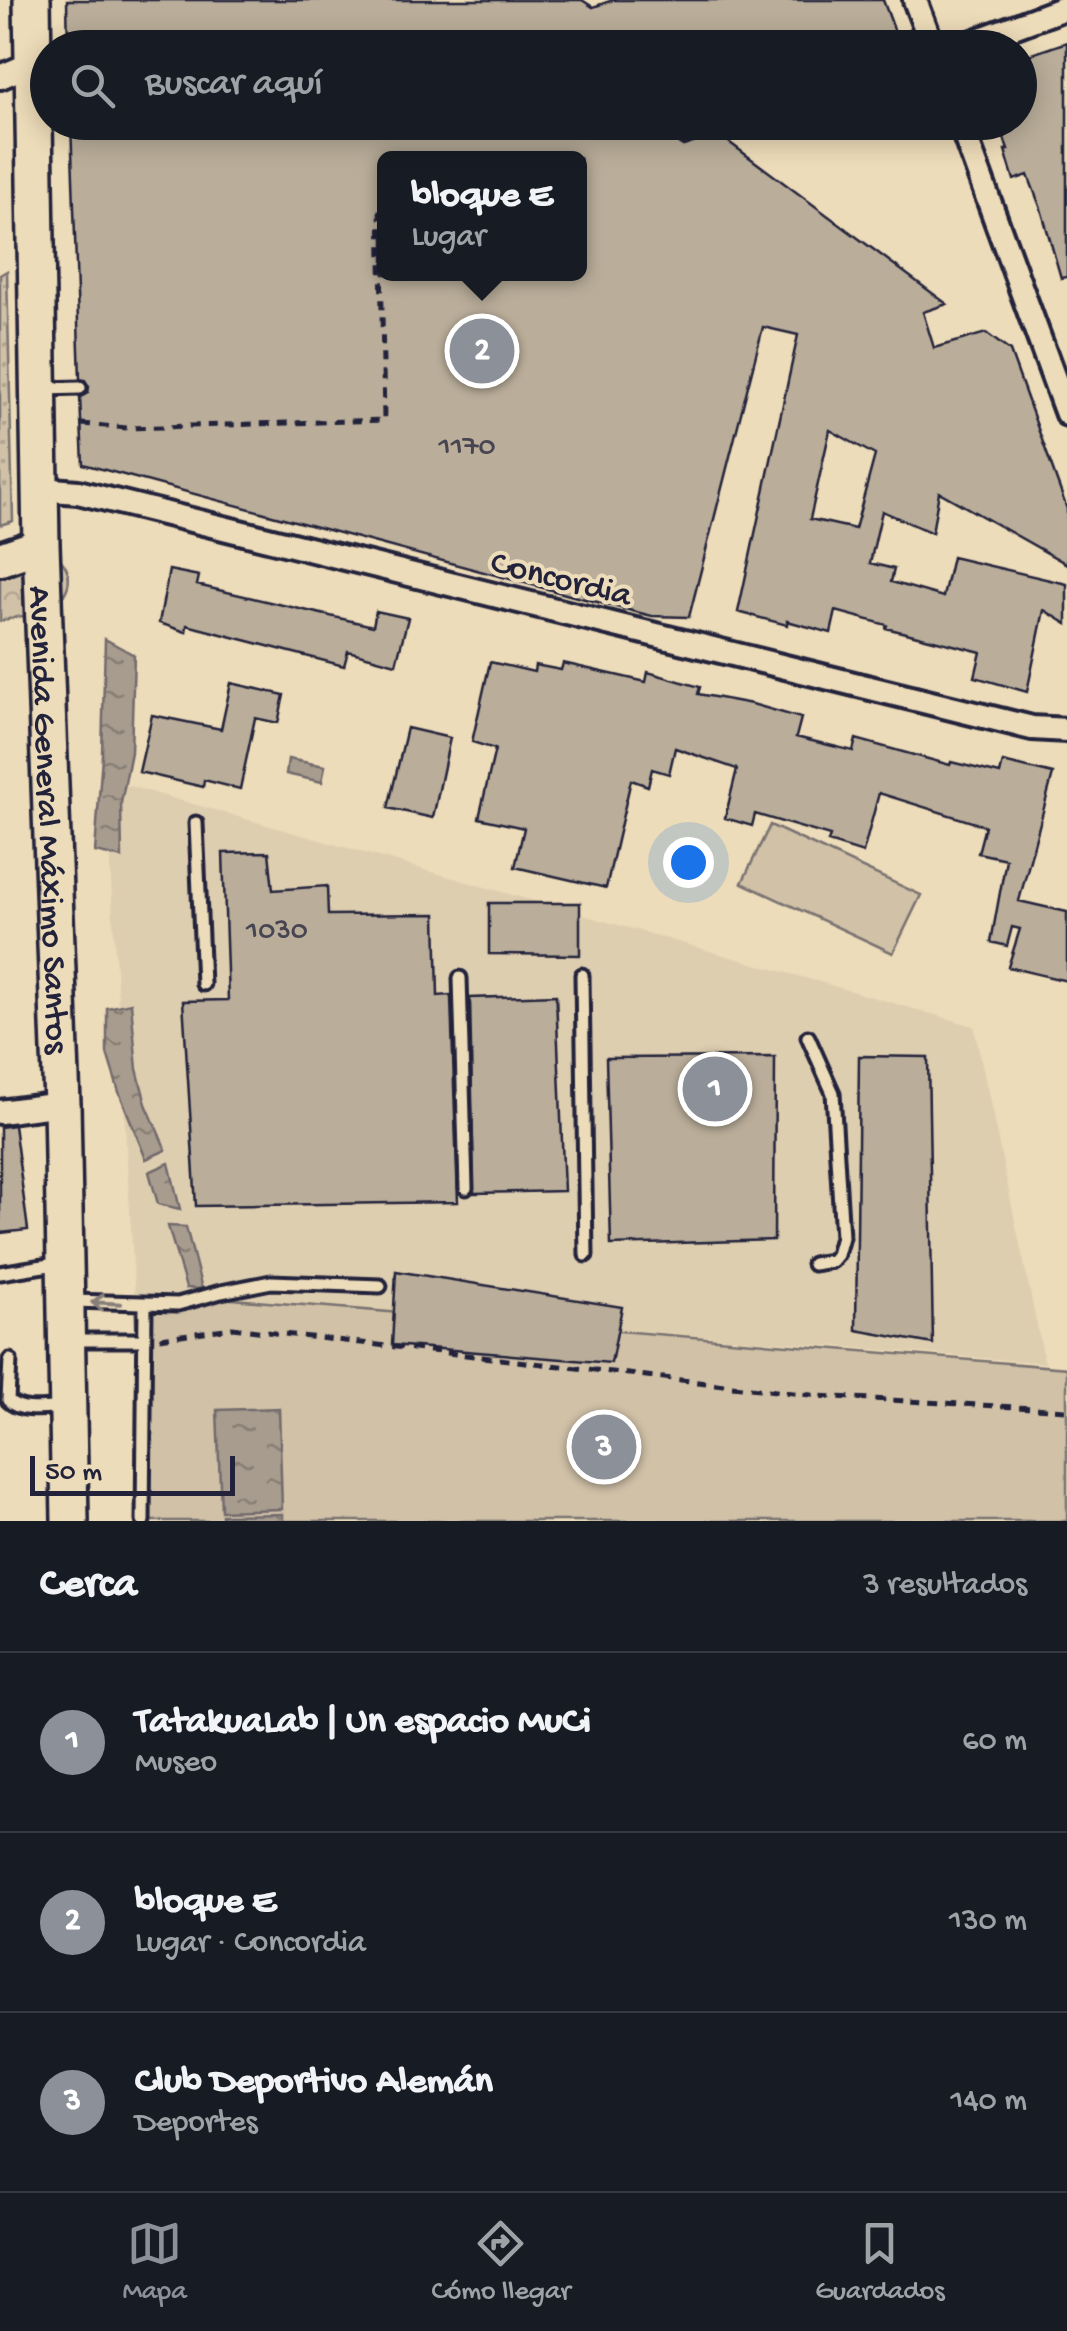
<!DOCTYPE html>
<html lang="es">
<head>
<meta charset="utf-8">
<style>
	:root { --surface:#171b24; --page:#242831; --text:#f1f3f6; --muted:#9ea1a6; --line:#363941; --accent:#8c9099 }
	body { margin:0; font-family:"Gochi Hand",sans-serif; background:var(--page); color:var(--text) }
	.scale { position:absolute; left:30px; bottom:25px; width:205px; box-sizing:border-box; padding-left:10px; border:5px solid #22223b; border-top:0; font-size:28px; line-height:35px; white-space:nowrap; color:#22223b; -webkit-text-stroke:8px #eddcb9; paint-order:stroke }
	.you { position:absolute; left:688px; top:862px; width:35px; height:35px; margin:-25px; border:8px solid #fff; border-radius:50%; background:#1a73e8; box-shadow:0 0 0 15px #1a73e833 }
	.badge { display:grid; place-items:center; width:65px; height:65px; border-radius:50%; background:var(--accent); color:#fff; font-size:32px; font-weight:700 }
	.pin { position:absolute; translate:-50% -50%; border:5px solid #fff; box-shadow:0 2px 10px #0006 }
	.popup { position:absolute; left:377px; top:151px; width:210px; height:130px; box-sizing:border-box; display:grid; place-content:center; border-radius:15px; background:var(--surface); filter:drop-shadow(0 2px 8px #0005); font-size:32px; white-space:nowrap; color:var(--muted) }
	.popup b { font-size:38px; color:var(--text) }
	.popup::after { content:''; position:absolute; left:50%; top:100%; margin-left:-20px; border:20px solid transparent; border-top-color:var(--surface) }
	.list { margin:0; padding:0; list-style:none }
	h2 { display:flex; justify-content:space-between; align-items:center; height:130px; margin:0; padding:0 40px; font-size:42px }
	h2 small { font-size:32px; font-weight:400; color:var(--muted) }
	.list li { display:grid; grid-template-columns:65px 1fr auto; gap:30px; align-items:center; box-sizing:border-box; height:180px; padding:0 40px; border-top:2px solid var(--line) }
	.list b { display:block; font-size:38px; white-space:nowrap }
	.list p { margin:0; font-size:32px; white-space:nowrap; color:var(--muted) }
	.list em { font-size:32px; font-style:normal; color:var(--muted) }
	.icon { flex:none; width:55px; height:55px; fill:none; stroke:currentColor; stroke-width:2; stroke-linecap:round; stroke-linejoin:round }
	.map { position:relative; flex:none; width:1067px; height:1521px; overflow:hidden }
	.search { position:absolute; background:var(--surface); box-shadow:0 5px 25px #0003; left:30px; right:30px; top:30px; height:110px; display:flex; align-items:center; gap:25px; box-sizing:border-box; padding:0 35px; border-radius:55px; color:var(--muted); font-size:38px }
	.sheet { height:670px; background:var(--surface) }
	nav { display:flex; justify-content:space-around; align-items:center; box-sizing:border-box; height:140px; border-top:2px solid var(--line); background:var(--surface); font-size:28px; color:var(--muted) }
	nav a { display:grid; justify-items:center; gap:5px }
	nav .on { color:var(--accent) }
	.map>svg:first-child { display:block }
	.built { fill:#deceb0 }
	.forest { fill:url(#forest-crowns); stroke:#797271; stroke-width:2.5 }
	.park { fill:url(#park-dots); stroke:#797271; stroke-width:2.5 }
	.pitch { fill:#d0c1a7; stroke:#797271; stroke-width:2.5 }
	.water { fill:url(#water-ripples); stroke:#726b6d; stroke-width:2.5 }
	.building { fill:#baae9a; stroke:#22223b; stroke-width:2.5; fill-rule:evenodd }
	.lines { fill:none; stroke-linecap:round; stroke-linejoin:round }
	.lane-casing { stroke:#22223b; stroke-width:19 }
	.street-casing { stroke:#22223b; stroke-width:30 }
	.secondary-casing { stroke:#22223b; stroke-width:40 }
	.primary-casing { stroke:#22223b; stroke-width:42 }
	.path { stroke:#22223b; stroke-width:5; stroke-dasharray:10 8; stroke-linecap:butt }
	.lane { stroke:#eddcb9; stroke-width:11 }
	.street { stroke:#eddcb9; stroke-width:22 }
	.secondary { stroke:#eddcb9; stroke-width:32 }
	.primary { stroke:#eddcb9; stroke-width:35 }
	.oneway { stroke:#887f7a }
	.labels { text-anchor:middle; stroke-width:8; stroke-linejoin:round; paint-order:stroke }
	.number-label { font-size:30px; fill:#484553 }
	.street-label { font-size:35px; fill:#22223b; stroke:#eddcb9 }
</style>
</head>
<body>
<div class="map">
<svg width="1067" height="1521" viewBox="0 0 1067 1521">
	<defs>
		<pattern id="forest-crowns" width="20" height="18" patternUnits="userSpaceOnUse" patternTransform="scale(2.5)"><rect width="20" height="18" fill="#d0c1a7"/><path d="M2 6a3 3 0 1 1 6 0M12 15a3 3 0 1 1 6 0" fill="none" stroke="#b2a691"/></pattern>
		<pattern id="park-dots" width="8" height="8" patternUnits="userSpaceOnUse" patternTransform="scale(2.5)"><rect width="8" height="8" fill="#d0c1a7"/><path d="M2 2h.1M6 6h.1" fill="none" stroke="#b2a691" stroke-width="1.8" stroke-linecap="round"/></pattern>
		<pattern id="water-ripples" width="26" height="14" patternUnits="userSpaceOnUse" patternTransform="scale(2.5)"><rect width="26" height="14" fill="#a79c8e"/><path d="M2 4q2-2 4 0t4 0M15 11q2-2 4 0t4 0" fill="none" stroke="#887f75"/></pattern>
	</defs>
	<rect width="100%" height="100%" fill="#eddcb9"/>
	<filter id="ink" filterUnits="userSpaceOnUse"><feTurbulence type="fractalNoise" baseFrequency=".01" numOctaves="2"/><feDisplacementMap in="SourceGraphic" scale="20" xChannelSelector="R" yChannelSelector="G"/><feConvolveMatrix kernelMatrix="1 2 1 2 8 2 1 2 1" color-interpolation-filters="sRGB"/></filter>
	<g filter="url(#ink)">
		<path class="built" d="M 105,779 L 974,1026 L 1045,1363 L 208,1297 L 135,1299 Z"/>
		<path class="forest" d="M 48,557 L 61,560 C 82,585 56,609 33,620 L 22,616 L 0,621 L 0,568 Z"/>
		<path class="park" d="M 7,271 L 13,521 L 0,525 L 0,275 Z"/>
		<path class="pitch" d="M 770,825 L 921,895 L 893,953 L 742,883 Z
			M 208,1297 L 1067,1368 L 1067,1521 L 144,1521 L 135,1299 Z"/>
		<path class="water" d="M 105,639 L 134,655 L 131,752 L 121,803 L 122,858 L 95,852 L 102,755 Z
			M 288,759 L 325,766 L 322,782 L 286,774 Z
			M 131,1003 L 137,1069 L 146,1104 L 166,1150 L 146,1159 L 119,1092 L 107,1053 L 107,1008 Z
			M 169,1163 L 180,1209 L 158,1204 L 149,1172 Z
			M 168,1226 L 186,1227 L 202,1289 L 186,1288 Z
			M 279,1408 L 282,1509 L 221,1511 L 217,1410 Z
			M 283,1514 L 283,1521 L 222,1521 L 222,1515 Z"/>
		<path class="building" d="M 67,0 L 582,0 L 593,7 L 613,0 L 883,0 L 901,48 L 68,48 Z
			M 1067,42 L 1067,277 L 1061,278 L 1041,209 L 1028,175 L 1014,180 L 1005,150 L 1008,150 L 999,122 L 1020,122 L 1020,58 Z
			M 71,122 L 697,122 L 676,132 L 676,141 L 683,146 L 731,131 L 737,122 L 765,122 L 766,126 L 726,140 L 947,304 L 923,312 L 934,348 L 986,333 L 1010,351 L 1067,509 L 1067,564 L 939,492 L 932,533 L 882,511 L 870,563 L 894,569 L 891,582 L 943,597 L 952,557 L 1067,584 L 1067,624 L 1044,610 L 1027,692 L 975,677 L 981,652 L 886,628 L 887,625 L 836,611 L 831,633 L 787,621 L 787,625 L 738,612 L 798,335 L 763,327 L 689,617 L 652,616 L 573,596 L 83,464 L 80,397 L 88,393 L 89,387 L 85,380 L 80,379 ZM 384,158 L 580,158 L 580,274 L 384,274 ZM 830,430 L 875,455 L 855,529 L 810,519 Z
			M 169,570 L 199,576 L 197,585 L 373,626 L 376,611 L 408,618 L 396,664 L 348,651 L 344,666 L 187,625 L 186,632 L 159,623 Z
			M 490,662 L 534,672 L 535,665 L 561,670 L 563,663 L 646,682 L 648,672 L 700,687 L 698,694 L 752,704 L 801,718 L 796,737 L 853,751 L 856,739 L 950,765 L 951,762 L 1000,774 L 1003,762 L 1053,774 L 1019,901 L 1067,912 L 1067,981 L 1008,967 L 1020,929 L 1012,927 L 1007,946 L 991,942 L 1006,859 L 978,853 L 985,826 L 879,793 L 863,853 L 828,842 L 830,836 L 755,814 L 752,826 L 725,818 L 737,769 L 675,748 L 669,774 L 652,769 L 648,786 L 631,780 L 606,888 L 515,867 L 524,828 L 479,818 L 495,749 L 472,742 Z
			M 231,683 L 284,695 L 278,723 L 255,718 L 240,789 L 204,780 L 203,787 L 139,772 L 152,715 L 221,729 Z
			M 407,728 L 450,738 L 433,818 L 388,808 Z
			M 269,852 L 273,890 L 327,886 L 328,915 L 436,914 L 438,996 L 450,995 L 451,998 L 458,1202 L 196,1206 L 183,1001 L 228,1000 L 223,853 Z
			M 489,903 L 580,903 L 580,955 L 489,954 Z
			M 556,995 L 564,1191 L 474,1193 L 470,998 Z
			M 859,1056 L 928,1057 L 933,1344 L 856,1330 Z
			M 775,1057 L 774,1240 L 611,1245 L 606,1058 Z
			M 14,1125 L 28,1230 L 0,1233 L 0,1127 Z
			M 396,1271 L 622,1307 L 611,1363 L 392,1345 Z"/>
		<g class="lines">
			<defs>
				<path id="lane" d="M 684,137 L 728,122
					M 43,389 L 80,388
					M 196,823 L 203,984
					M 582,975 L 586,1255
					M 460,978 L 466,1188
					M 808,1037 L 833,1093 L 842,1237 L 837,1255 L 832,1261 L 813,1264
					M 0,1273 L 62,1263
					M 72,1301 L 178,1304 L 221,1292 L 271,1282 L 380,1286
					M 72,1340 L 144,1340
					M 10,1360 L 8,1400 C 20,1413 46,1408 64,1407
					M 143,1521 L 145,1305"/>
				<path id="street" d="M 915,0 L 933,48
					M 957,48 L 1067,7
					M 0,77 L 33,63
					M 960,122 L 1067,414
					M 40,489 L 78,492 L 1032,728 L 1067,730
					M 0,1112 L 62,1104"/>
				<path id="secondary" d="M 0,559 L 41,545"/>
				<g id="primary">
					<path id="s1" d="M 32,0 L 41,545 L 62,1104 L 70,1521"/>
				</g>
			</defs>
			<use href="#lane" class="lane-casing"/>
			<use href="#street" class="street-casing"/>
			<use href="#secondary" class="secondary-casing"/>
			<use href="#primary" class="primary-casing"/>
			<path class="path" d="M 81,424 L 128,428 L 384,420 L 380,204 L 384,204
				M 160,1338 L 232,1328 L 819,1396 L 1067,1410"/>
			<use href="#lane" class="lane"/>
			<use href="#street" class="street"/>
			<use href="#secondary" class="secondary"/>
			<use href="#primary" class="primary"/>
		</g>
		<defs><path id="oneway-shaft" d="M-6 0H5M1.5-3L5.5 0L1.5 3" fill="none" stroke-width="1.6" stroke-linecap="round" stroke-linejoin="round" transform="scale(2.5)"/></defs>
		<use class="oneway" href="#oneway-shaft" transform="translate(106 1303) rotate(-177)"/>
	</g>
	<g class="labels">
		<g class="number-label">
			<text x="467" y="454">1170</text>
			<text x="277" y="938">1030</text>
		</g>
		<g class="street-label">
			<text transform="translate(562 576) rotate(14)" y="12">Concordia</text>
			<text dy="12" stroke="none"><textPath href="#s1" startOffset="820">Avenida General Máximo Santos</textPath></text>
		</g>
	</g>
</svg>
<div class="scale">50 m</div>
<div class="you"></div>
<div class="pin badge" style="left:715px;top:1089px">1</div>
<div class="pin badge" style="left:482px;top:351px">2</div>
<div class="popup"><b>bloque E</b>Lugar</div>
<div class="pin badge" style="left:604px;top:1447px">3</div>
<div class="search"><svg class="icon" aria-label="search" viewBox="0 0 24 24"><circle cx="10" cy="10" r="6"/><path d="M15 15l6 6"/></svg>Buscar aquí</div>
</div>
<section class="sheet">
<h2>Cerca<small>3 resultados</small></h2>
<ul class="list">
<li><span class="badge">1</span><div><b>TatakuaLab | Un espacio MuCi</b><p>Museo</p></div><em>60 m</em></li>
<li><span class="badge">2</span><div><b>bloque E</b><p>Lugar · Concordia</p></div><em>130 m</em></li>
<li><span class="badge">3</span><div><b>Club Deportivo Alemán</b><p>Deportes</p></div><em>140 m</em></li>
</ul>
</section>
<nav>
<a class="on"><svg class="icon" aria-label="map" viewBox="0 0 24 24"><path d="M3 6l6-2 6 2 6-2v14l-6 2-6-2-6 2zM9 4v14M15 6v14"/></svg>Mapa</a>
<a><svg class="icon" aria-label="directions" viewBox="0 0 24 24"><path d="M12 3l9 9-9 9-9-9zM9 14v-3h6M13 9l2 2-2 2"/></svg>Cómo llegar</a>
<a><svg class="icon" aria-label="saved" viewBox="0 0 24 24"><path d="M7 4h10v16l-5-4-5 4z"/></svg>Guardados</a>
</nav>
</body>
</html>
